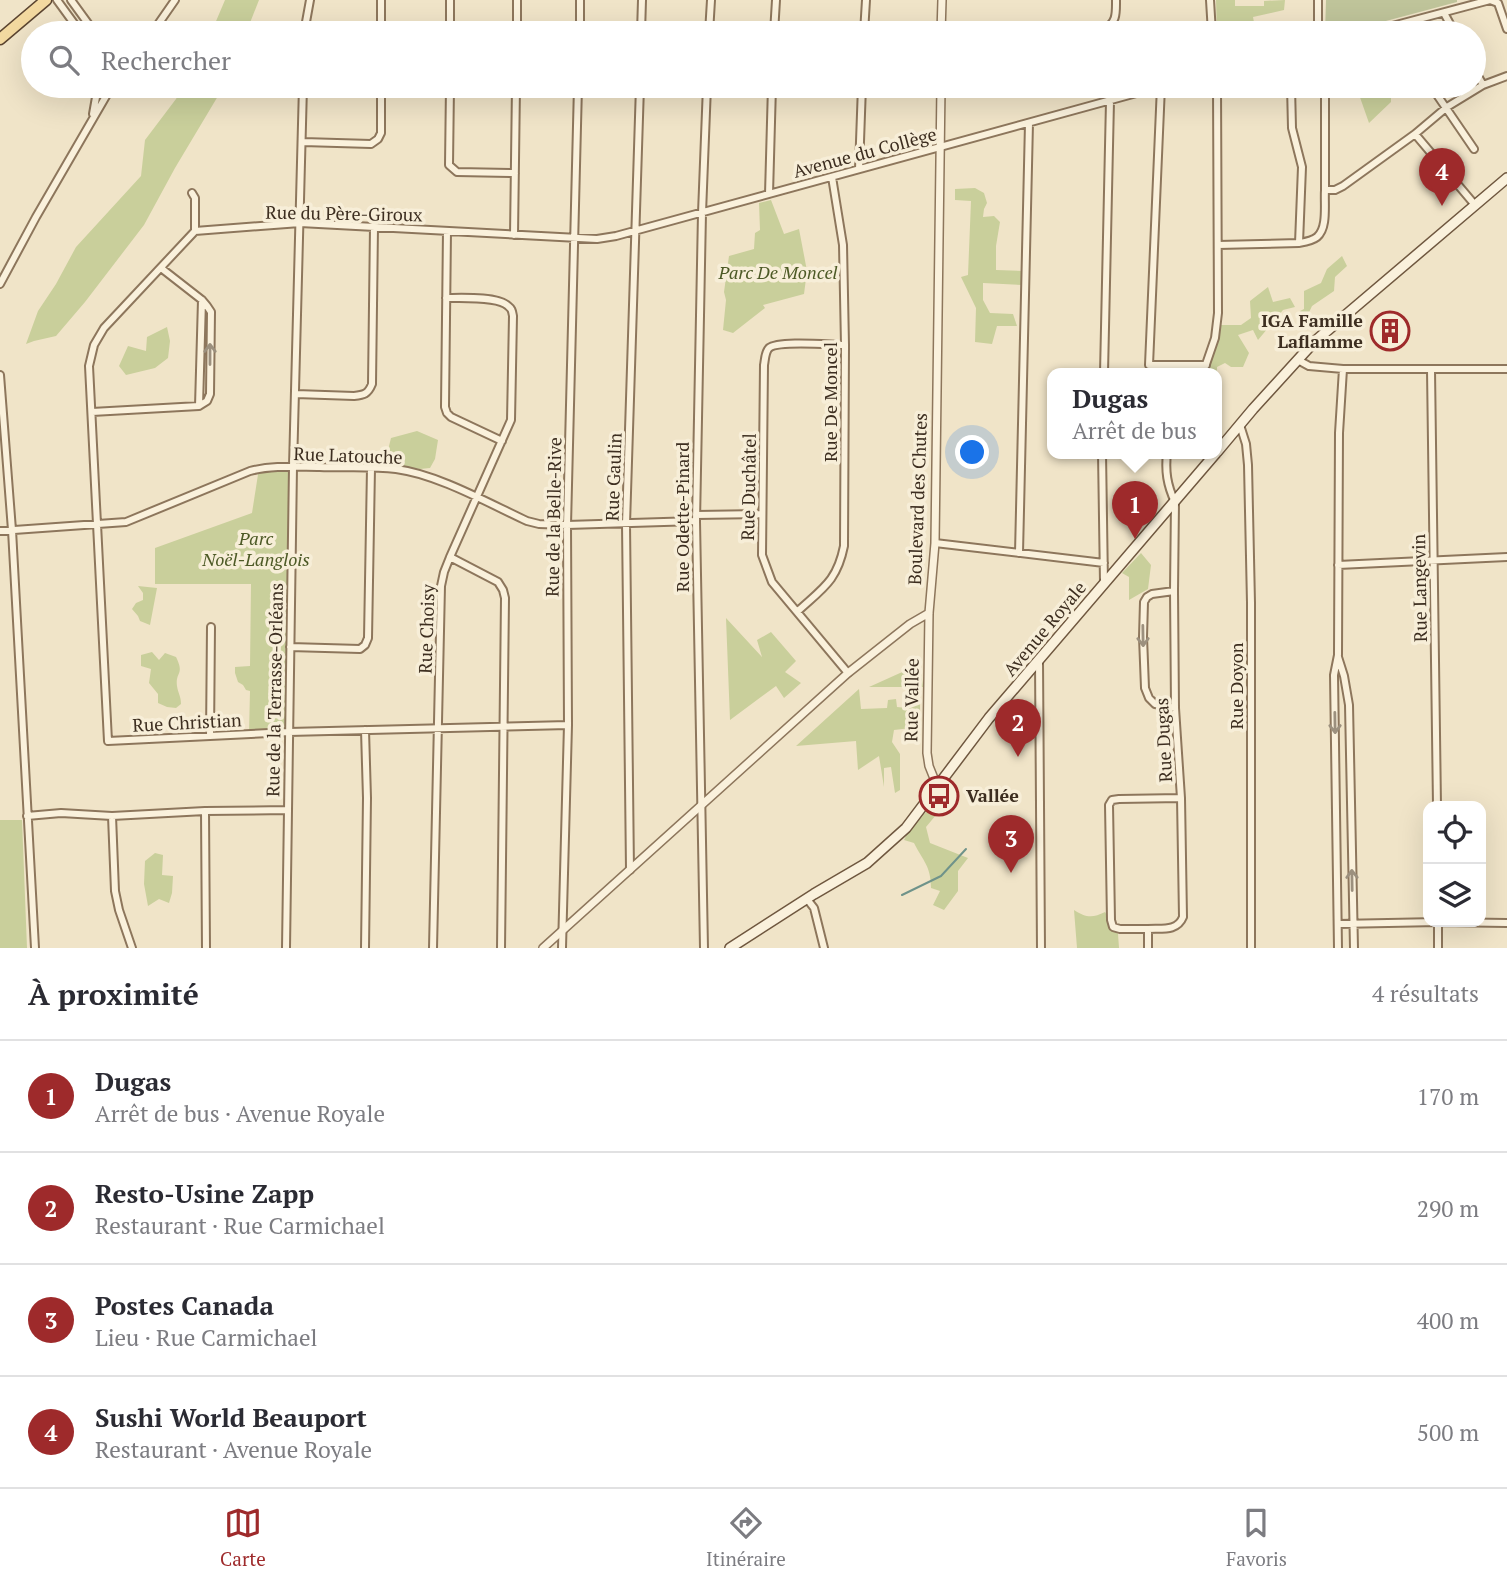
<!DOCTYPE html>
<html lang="fr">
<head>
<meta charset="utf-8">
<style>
	:root { --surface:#fff; --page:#f2f2f3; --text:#2b2b33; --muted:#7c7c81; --line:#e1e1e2; --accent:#9e2a2b }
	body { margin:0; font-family:"PT Serif",serif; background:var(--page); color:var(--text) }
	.controls { position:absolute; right:21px; bottom:21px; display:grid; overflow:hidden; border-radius:14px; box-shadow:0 7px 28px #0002 }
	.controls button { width:63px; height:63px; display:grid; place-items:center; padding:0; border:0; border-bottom:2px solid var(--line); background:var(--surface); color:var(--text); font:35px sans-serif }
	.you { position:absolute; left:973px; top:453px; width:24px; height:24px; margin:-18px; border:5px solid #fff; border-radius:50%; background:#1a73e8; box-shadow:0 0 0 10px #1a73e833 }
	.badge { display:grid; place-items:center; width:46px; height:46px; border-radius:50%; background:var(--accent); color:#fff; font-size:23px; font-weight:700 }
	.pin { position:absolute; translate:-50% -58px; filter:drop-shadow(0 2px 4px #0008) }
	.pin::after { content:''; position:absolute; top:37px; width:24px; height:21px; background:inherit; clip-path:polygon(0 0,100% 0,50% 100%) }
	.popup { position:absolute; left:1047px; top:368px; width:175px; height:91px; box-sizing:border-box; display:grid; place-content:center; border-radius:14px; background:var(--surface); filter:drop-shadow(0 2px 5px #0005); font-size:23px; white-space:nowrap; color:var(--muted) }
	.popup b { font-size:26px; color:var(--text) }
	.popup::after { content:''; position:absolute; left:50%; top:100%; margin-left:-14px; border:14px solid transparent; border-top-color:var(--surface) }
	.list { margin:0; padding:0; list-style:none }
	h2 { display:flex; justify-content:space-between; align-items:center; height:91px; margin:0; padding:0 28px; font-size:30px }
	h2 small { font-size:23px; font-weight:400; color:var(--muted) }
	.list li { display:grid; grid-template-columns:46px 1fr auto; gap:21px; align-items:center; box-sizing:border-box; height:112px; padding:0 28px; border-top:2px solid var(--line) }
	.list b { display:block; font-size:26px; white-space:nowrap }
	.list p { margin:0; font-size:23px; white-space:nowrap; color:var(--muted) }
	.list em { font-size:23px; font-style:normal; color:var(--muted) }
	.icon { flex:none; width:38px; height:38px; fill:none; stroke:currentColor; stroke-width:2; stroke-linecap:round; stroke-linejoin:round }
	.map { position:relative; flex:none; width:1507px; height:948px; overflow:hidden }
	.search { position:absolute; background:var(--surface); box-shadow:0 7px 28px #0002; left:21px; right:21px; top:21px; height:77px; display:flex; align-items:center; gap:18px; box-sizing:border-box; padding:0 24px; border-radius:38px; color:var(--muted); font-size:26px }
	.sheet { height:539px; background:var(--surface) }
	nav { display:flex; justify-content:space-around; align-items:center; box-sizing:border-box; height:98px; border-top:2px solid var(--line); background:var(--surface); font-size:19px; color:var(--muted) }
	nav a { display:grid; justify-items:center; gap:4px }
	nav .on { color:var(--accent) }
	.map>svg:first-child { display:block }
	.green { fill:#c9cf9b }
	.cemetery { fill:#bfc49a }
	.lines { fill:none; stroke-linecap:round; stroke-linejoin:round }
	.stream { stroke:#6f938a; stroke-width:2 }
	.minor-casing { stroke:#8d765c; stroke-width:10 }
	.tertiary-casing { stroke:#8d765c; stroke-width:10 }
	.secondary-casing { stroke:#6f573f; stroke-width:12 }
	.primary-casing { stroke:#5b4430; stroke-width:13 }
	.minor { stroke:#faf1dc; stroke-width:6 }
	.tertiary { stroke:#faf1dc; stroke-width:7 }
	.secondary { stroke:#faf1dc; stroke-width:9 }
	.primary { stroke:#f3d9a0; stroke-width:10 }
	.oneway { stroke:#9c907e }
	.labels { text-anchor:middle; stroke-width:7; stroke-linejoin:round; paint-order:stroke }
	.street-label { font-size:18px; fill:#3d2e20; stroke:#f7eed8 }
	.park-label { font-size:18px; font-style:italic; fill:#4d5a26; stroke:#f7eed8 }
	.poi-label { font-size:18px; font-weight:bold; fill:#3d2e20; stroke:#f7eed8; text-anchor:end }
</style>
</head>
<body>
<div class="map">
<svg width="1507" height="948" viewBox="0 0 1507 948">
	<rect width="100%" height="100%" fill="#f0e4c8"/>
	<path class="green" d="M 225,0 L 259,0 L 246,33 L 211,33 Z
		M 1216,0 L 1235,0 L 1235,6 L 1264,6 L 1264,1 L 1285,0 L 1284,10 L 1253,17 L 1256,33 L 1217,33 Z
		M 183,86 L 224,86 L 175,168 L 144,225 L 85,302 L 56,336 L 34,341 L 26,344 L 38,311 L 56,284 L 76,247 L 141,176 L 145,140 L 176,99 Z
		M 1356,86 L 1398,86 L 1391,91 L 1391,102 L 1369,123 Z
		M 975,188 L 984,193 L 987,203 L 984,209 L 983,217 L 994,216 L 1000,222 L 996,246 L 996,270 L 1024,271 L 1023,285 L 983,283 L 983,300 L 990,313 L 1013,314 L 1017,326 L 997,326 L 992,344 L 975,342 L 976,308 L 961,277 L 968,275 L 971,201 L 955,200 L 955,189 Z
		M 771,200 L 784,234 L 799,229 L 807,271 L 804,294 L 763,305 L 765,308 L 733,333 L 723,330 L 726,300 L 724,292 L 729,256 L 754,249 L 755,233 L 760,230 L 759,203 Z
		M 1342,256 L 1347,266 L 1335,277 L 1334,291 L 1312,306 L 1305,321 L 1300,311 L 1304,309 L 1304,291 L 1321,283 L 1327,269 Z
		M 1268,287 L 1273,302 L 1290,298 L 1295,307 L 1283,310 L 1258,340 L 1253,330 L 1238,335 L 1249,353 L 1243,367 L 1231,367 L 1225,363 L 1217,367 L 1217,373 L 1207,373 L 1218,325 L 1241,325 L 1251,318 L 1250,301 Z
		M 167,327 L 170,341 L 168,358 L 155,368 L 126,375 L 119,366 L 128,346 L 146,351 L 147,337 Z
		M 417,431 L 438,440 L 435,459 L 430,468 L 420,469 L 391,465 L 389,446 L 391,438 Z
		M 293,467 L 289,732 L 249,734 L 250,691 L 246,690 L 243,685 L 238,682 L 235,673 L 235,667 L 250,666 L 251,584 L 155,584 L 155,548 L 252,513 L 259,468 Z
		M 1141,553 L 1151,565 L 1148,589 L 1129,600 L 1129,577 L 1122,573 Z
		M 138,586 L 157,588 L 150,625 L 140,621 L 138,616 L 132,609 L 136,603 L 143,600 L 143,593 Z
		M 726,618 L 762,657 L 757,640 L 771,632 L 796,661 L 785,672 L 801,683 L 784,698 L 776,686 L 730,720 Z
		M 152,652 L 159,660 L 165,653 L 176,657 C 185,675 175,672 177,686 C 178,693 181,696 181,704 L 176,708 L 167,707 L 158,703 L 158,694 L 149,683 L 151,669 L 141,666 L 141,655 Z
		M 920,664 L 923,687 L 869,687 Z
		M 859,689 L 861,709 L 887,708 L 888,700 L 896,699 L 897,707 L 907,708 L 908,701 L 920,698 L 920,727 L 894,730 L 892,742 L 900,754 L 900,790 L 895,793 L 891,767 L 884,768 L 884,787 L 879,756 L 858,770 L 856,741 L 796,746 Z
		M 934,803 L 941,809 L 926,827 L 930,843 L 968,858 L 958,871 L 958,891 L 944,910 L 933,905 L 940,891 L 931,888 C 931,866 923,861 914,843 L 904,840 L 907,834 Z
		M 0,820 L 22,820 L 27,948 L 0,948 Z
		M 155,853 L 163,855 L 162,875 L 173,876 L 172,893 L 169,903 L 159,899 L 148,906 L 144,884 L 145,861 Z
		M 1074,910 C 1086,918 1093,918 1105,912 L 1118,934 L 1119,948 L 1077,948 Z"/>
	<path class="cemetery" d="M 1326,0 L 1457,0 L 1457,2 L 1341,33 L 1325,33 Z"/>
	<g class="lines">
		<path class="stream" d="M 902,895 L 941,876 L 966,849"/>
		<defs>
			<path id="minor" d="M 57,0 L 81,33
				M 71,0 L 95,33
				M 1210,0 L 1212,33
				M 1444,13 L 1455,33
				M 1022,27 L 1104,29 C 1117,23 1116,13 1116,0
				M 152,33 L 175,0
				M 304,33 L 310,0
				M 381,33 L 381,0
				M 450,33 L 450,0
				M 517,33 L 517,0
				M 580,33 L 580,0
				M 641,33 L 642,0
				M 709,33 L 711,0
				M 774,33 L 776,0
				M 864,33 L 866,0
				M 1318,33 L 1318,0
				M 1366,33 L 1490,0 L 1498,3 L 1507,29
				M 1474,69 L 1483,85
				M 450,86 L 449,165 L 457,172 L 515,173
				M 1161,86 L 1149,365 L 1206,365
				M 1291,86 L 1292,128 L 1302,167 L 1299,243
				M 1431,86 L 1474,149
				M 93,114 L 98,86
				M 1415,134 L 1475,205
				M 303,142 L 371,144 L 378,139 L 381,133 L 381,86
				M 859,169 L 862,86
				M 1325,190 L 1325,86
				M 192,193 L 195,198 L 195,231
				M 769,194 L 772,86
				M 447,231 L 445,407 L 447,413 L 451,417 L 502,441
				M 514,235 L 516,86
				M 1218,245 L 1299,243 C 1305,242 1312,241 1317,237 C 1328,228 1324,204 1325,190 L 1335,190 L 1343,186 L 1415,134 L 1447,107 L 1483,85 L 1507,76
				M 0,284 L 36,217 L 109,91 L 109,86
				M 845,345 C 831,345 779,340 769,348 C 765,352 765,360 764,365 L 762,555 L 772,582 L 848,673
				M 1298,360 L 1309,366 L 1343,369 L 1507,369
				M 1431,370 L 1437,806
				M 1104,373 L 1110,101
				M 1203,373 L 1215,338 L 1218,313 L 1217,86
				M 0,375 L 12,530 L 35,948
				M 296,394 L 354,396 C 364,395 368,394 372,384 L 374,227
				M 199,406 L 202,300
				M 92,412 L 199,406 L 207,401 L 210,394 L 211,312 L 207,306 L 202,300 L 161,268
				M 1240,425 L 1246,444 L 1248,465 L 1251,603 L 1251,948
				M 1102,453 L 1104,583
				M 696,515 L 762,514
				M 0,531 L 126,522 L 250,471 C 272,465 297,467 320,467 C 345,468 372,466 396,469 C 437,474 490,504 527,521 L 539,524 L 567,525 L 696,521
				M 935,543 L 1104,563
				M 1019,553 L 1029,123
				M 450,557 L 498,582 L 503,590 L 505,598 L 501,948
				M 1338,565 L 1507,557
				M 1174,591 L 1152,594 L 1147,597 L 1144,602 L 1143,637 L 1145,688 L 1149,698 L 1155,704 L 1175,708
				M 798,611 C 823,588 837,581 844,546 L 845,345 L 843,245 L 832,177
				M 290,647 L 360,649 L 365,645 L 368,638 L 371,468
				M 1338,657 L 1344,676 L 1349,705 L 1354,948
				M 1039,661 L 1041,948
				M 568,725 L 289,732 L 108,741 L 89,366 L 94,345 L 104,328 L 195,231 L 300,223 L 597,239 L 616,236 L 1162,86
				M 210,736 L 211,627
				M 205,811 L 206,948
				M 27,816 L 61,813 L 112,816 L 205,811 L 287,810
				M 112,816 L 115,891 L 119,910 L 132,948
				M 630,870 L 626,524 L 640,86
				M 807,899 L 814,908 L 824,948
				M 1438,922 L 1438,948
				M 1338,924 L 1438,922 L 1507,923
				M 1148,929 L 1120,929 L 1113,927 L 1111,920 L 1109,805 L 1112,800 L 1119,799 L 1181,798
				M 286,948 L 293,467 L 303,86
				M 365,948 L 367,798 L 365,730
				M 433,948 L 441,586 L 444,572 L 450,557 L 511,420 L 513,316 C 512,311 512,309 508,306 C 498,296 460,298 446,298
				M 562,948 L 568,725 L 567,525 L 578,86
				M 704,948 L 696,521 L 702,213 L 707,86
				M 1148,948 L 1148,929 C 1161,928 1177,932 1183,917 L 1181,798 L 1175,708 L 1174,591 L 1175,502 C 1167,485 1165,471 1167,453
				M 1338,948 L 1334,675 L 1338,655 L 1339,433 L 1343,369"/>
			<path id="tertiary" d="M 941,33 L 942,0
				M 937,786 L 929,766 L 927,753 L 929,613 L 935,543 L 941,86
				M 543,948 L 848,673 L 910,624 L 929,613"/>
			<path id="secondary" d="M 1217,452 L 1253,409 L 1314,342 L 1507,178
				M 730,948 L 814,894 L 867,863 L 906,828 L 989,718 L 1216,453"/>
			<path id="primary" d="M 0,39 L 46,0"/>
		</defs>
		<use href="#minor" class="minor-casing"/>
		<use href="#tertiary" class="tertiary-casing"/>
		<use href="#secondary" class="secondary-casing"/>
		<use href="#primary" class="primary-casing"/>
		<use href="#minor" class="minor"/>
		<use href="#tertiary" class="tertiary"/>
		<use href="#secondary" class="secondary"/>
		<use href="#primary" class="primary"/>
	</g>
	<defs><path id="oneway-shaft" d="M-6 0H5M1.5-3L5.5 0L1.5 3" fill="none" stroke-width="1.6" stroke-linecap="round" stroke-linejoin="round" transform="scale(1.75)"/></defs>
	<g class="oneway">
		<use href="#oneway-shaft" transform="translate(210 354) rotate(-90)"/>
		<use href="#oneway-shaft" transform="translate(1143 636) rotate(89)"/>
		<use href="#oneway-shaft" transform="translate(1335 723) rotate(89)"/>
		<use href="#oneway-shaft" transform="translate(1352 880) rotate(-91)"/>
	</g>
	<defs>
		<symbol id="building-ring" viewBox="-11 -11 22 22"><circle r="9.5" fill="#f7eed8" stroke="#9e2a2b" stroke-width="1.5"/><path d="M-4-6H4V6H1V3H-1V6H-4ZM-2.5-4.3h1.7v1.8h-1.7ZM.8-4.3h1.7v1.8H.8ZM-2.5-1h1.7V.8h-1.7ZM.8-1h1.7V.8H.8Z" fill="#9e2a2b"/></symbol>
		<symbol id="bus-ring" viewBox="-11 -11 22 22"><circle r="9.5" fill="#f7eed8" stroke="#9e2a2b" stroke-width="1.5"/><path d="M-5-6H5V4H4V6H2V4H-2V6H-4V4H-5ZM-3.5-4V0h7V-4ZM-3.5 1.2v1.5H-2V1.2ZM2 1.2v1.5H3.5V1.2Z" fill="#9e2a2b"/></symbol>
	</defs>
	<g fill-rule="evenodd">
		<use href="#building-ring" x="1368" y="309" width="44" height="44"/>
		<use href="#bus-ring" x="917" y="774" width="44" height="44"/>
	</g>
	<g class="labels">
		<g class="street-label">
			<text transform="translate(865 153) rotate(-15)" y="6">Avenue du Collège</text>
			<text transform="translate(344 214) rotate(1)" y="6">Rue du Père-Giroux</text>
			<text transform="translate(831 402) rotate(-90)" y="6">Rue De Moncel</text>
			<text transform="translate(348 456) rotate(2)" y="6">Rue Latouche</text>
			<text transform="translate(614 477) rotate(-88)" y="6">Rue Gaulin</text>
			<text transform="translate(749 487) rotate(-89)" y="6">Rue Duchâtel</text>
			<text transform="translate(918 499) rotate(-88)" y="6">Boulevard des Chutes</text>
			<text transform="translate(554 517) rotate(-89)" y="6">Rue de la Belle-Rive</text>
			<text transform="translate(683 517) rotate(-90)" y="6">Rue Odette-Pinard</text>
			<text transform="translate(1420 588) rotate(-91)" y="6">Rue Langevin</text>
			<text transform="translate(427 629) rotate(-88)" y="6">Rue Choisy</text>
			<text transform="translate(1045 629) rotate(-50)" y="6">Avenue Royale</text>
			<text transform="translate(1237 686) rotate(-90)" y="6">Rue Doyon</text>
			<text transform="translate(275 690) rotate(-89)" y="6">Rue de la Terrasse-Orléans</text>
			<text transform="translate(912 700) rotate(-89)" y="6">Rue Vallée</text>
			<text transform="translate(187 723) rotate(-3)" y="6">Rue Christian</text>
			<text transform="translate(1164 740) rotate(-93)" y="6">Rue Dugas</text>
		</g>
		<g class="park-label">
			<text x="778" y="279">Parc De Moncel</text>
			<text x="256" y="545">Parc<tspan x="256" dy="21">Noël-Langlois</tspan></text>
		</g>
		<g class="poi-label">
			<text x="1363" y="327">IGA Famille<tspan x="1363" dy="21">Laflamme</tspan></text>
			<text x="966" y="802" text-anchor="start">Vallée</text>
		</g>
	</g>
</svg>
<div class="controls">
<button><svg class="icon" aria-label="locate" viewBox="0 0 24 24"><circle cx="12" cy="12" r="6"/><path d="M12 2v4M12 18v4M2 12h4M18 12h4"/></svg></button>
<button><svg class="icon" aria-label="layers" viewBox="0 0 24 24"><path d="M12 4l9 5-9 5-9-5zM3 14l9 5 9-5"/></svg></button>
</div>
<div class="you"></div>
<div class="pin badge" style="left:1135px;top:539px">1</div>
<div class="popup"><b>Dugas</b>Arrêt de bus</div>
<div class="pin badge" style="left:1018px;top:757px">2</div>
<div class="pin badge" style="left:1011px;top:873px">3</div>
<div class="pin badge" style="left:1442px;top:206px">4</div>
<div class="search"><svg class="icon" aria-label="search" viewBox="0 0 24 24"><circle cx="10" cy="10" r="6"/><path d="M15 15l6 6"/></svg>Rechercher</div>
</div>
<section class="sheet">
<h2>À proximité<small>4 résultats</small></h2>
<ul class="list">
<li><span class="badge">1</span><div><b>Dugas</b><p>Arrêt de bus · Avenue Royale</p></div><em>170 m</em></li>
<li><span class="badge">2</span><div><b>Resto-Usine Zapp</b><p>Restaurant · Rue Carmichael</p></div><em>290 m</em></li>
<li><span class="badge">3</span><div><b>Postes Canada</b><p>Lieu · Rue Carmichael</p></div><em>400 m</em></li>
<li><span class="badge">4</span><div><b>Sushi World Beauport</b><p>Restaurant · Avenue Royale</p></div><em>500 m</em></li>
</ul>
</section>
<nav>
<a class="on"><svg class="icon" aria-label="map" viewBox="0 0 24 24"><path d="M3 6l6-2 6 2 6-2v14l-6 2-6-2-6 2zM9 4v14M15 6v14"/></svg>Carte</a>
<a><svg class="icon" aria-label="directions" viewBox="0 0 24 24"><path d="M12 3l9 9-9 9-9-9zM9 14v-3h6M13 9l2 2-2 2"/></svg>Itinéraire</a>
<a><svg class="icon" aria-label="saved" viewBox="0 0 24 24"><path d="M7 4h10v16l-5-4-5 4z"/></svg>Favoris</a>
</nav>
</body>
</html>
